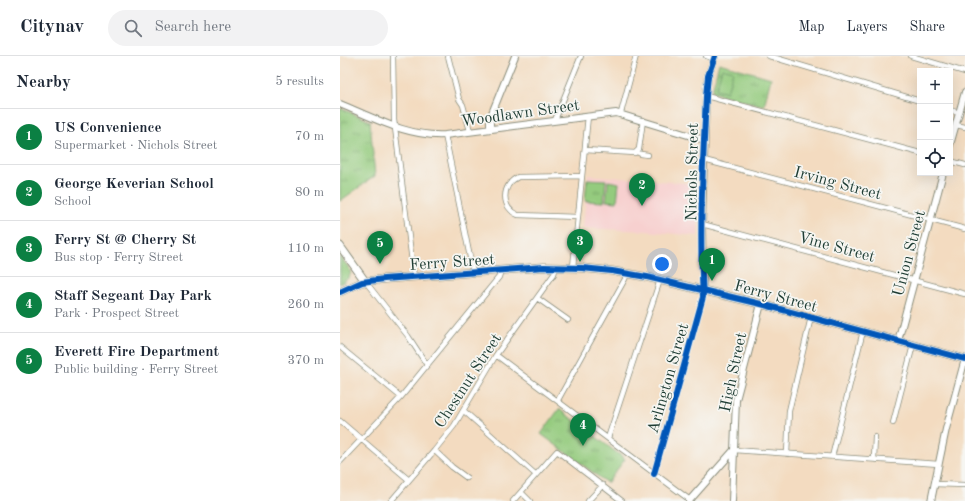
<!DOCTYPE html>
<html lang="en">
<head>
<meta charset="utf-8">
<style>
	:root { --surface:#fff; --page:#f2f2f3; --text:#1f2937; --muted:#747a83; --line:#e0e1e3; --accent:#0b8043 }
	body { margin:0; font-family:"Old Standard TT",serif; background:var(--page); color:var(--text) }
	.controls { position:absolute; right:12px; top:12px; display:grid; overflow:hidden; border-radius:0px; box-shadow:0 4px 16px #0002 }
	.controls button { width:36px; height:36px; display:grid; place-items:center; padding:0; border:0; border-bottom:1px solid var(--line); background:var(--surface); color:var(--text); font:20px sans-serif }
	.you { position:absolute; left:322px; top:208px; width:14px; height:14px; margin:-10px; border:3px solid #fff; border-radius:50%; background:#1a73e8; box-shadow:0 0 0 6px #1a73e833 }
	.badge { display:grid; place-items:center; width:26px; height:26px; border-radius:50%; background:var(--accent); color:#fff; font-size:13px; font-weight:700 }
	.pin { position:absolute; translate:-50% -33px; filter:drop-shadow(0 1px 2px #0008) }
	.pin::after { content:''; position:absolute; top:21px; width:14px; height:12px; background:inherit; clip-path:polygon(0 0,100% 0,50% 100%) }
	.list { margin:0; padding:0; list-style:none }
	h2 { display:flex; justify-content:space-between; align-items:center; height:52px; margin:0; padding:0 16px; font-size:17px }
	h2 small { font-size:13px; font-weight:400; color:var(--muted) }
	.list li { display:grid; grid-template-columns:26px 1fr auto; gap:12px; align-items:center; box-sizing:border-box; height:56px; padding:0 16px; border-top:1px solid var(--line) }
	.list b { display:block; font-size:15px; white-space:nowrap }
	.list p { margin:0; font-size:13px; white-space:nowrap; color:var(--muted) }
	.list em { font-size:13px; font-style:normal; color:var(--muted) }
	.icon { flex:none; width:22px; height:22px; fill:none; stroke:currentColor; stroke-width:2; stroke-linecap:round; stroke-linejoin:round }
	.map { position:relative; flex:none; width:625px; height:445px; overflow:hidden }
	header { display:flex; align-items:center; gap:24px; box-sizing:border-box; height:56px; padding:0 20px; background:var(--surface); border-bottom:1px solid var(--line) }
	header strong { font-size:19px }
	nav { display:flex; gap:22px; margin-inline-start:auto; font-size:14px }
	.search { width:280px; height:36px; background:var(--page); display:flex; align-items:center; gap:10px; box-sizing:border-box; padding:0 14px; border-radius:22px; color:var(--muted); font-size:15px }
	main { display:flex }
	aside { flex:1; background:var(--surface) }
	.map>svg:first-child { display:block }
	.built { fill:#f7d0cf }
	.park { fill:url(#park-tufts); stroke:#5a8459 }
	.pitch { fill:#94cb7e; stroke:#5a8459 }
	.lines { fill:none; stroke-linecap:round; stroke-linejoin:round }
	.minor-casing { stroke:#898c7a; stroke-width:6 }
	.tertiary-casing { stroke:#898c7a; stroke-width:8 }
	.secondary-casing { stroke:#898c7a; stroke-width:9 }
	.minor { stroke:#fff; stroke-width:4.5 }
	.tertiary { stroke:#fff; stroke-width:6 }
	.secondary { stroke:#fff; stroke-width:7 }
	.cycleway-casing { stroke:#f6f6f2; stroke-width:8 }
	.cycleway { stroke:#0057b8; stroke-width:6 }
	.labels { text-anchor:middle; stroke-width:3.5; stroke-linejoin:round; paint-order:stroke }
	.street-label { font-size:16px; fill:#1f3d34; stroke:#f6f6f2 }
</style>
</head>
<body>
<header>
<strong>Citynav</strong>
<div class="search"><svg class="icon" aria-label="search" viewBox="0 0 24 24"><circle cx="10" cy="10" r="6"/><path d="M15 15l6 6"/></svg>Search here</div>
<nav><a>Map</a><a>Layers</a><a>Share</a></nav>
</header>
<main>
<aside>
<h2>Nearby<small>5 results</small></h2>
<ul class="list">
<li><span class="badge">1</span><div><b>US Convenience</b><p>Supermarket · Nichols Street</p></div><em>70 m</em></li>
<li><span class="badge">2</span><div><b>George Keverian School</b><p>School</p></div><em>80 m</em></li>
<li><span class="badge">3</span><div><b>Ferry St @ Cherry St</b><p>Bus stop · Ferry Street</p></div><em>110 m</em></li>
<li><span class="badge">4</span><div><b>Staff Segeant Day Park</b><p>Park · Prospect Street</p></div><em>260 m</em></li>
<li><span class="badge">5</span><div><b>Everett Fire Department</b><p>Public building · Ferry Street</p></div><em>370 m</em></li>
</ul>
</aside>
<div class="map">
<svg width="625" height="445" viewBox="0 0 625 445">
	<defs>
		<pattern id="park-tufts" width="24" height="20" patternUnits="userSpaceOnUse"><rect width="24" height="20" fill="#94cb7e"/><path d="M3 7l-1-3M5 7V3M7 7l1-3M15 17l-1-3M17 17v-4M19 17l1-3" fill="none" stroke="#78a668"/></pattern>
	</defs>
	<rect width="100%" height="100%" fill="#f6f6f2"/>
	<filter id="ink" filterUnits="userSpaceOnUse"><feTurbulence type="fractalNoise" baseFrequency=".025" numOctaves="2"/><feDisplacementMap in="SourceGraphic" scale="8" xChannelSelector="R" yChannelSelector="G"/><feConvolveMatrix kernelMatrix="1 2 1 2 8 2 1 2 1" color-interpolation-filters="sRGB"/></filter>
	<filter id="wash" filterUnits="userSpaceOnUse"><feTurbulence type="fractalNoise" baseFrequency=".012" numOctaves="4" result="noise"/><feDisplacementMap in="SourceGraphic" scale="16" xChannelSelector="R" yChannelSelector="G"/><feGaussianBlur stdDeviation="0.9" result="paint"/><feColorMatrix in="noise" values="0 0 0 0 0 0 0 0 0 0 0 0 0 0 0 0 0 1.4 0 .05"/><feComposite in="paint" operator="in"/></filter>
	<g filter="url(#wash)">
		<rect width="100%" height="100%" fill="#f3dbc0"/>
		<path class="built" d="M 248,119 L 318,125 L 359,128 L 358,180 L 305,175 L 243,172 Z"/>
		<path class="park" d="M 379,7 L 431,22 L 424,50 L 374,37 L 372,35 Z
			M 0,52 L 30,65 L 35,120 L 0,145 Z
			M 247,123 L 266,124 L 264,146 L 245,145 Z
			M 0,200 C 9,213 18,218 0,228 Z
			M 219,353 L 285,403 L 267,427 L 201,378 Z"/>
		<path class="pitch" d="M 382,12 L 393,15 L 387,36 L 376,33 Z
			M 268,125 L 279,127 L 277,146 L 266,145 Z"/>
	</g>
	<g filter="url(#ink)">
		<g class="lines">
			<defs>
				<path id="minor" d="M 53,0 L 54,64 L 74,221
					M 108,0 L 119,43 L 123,49 L 130,75
					M 366,0 L 374,3
					M 429,0 L 580,45
					M 571,0 L 625,16
					M 366,40 L 580,97
					M 610,54 L 619,57
					M 281,57 L 296,0
					M 215,64 L 241,0
					M 616,69 L 625,71
					M 105,79 L 133,216
					M 245,94 L 295,97 L 299,93 L 303,64
					M 297,96 L 301,98 L 308,99
					M 364,104 L 625,173
					M 610,105 L 625,109
					M 238,161 L 178,159 C 161,152 161,129 178,121 L 242,120
					M 362,168 L 625,238
					M 233,211 L 248,60
					M 25,225 L 68,280 L 87,309
					M 197,242 L 228,264
					M 0,291 L 61,341
					M 156,299 L 350,444
					M 218,344 L 285,223 L 287,217
					M 124,355 L 195,418
					M 0,365 L 69,424
					M 553,367 L 573,289
					M 268,382 L 320,224
					M 394,394 L 599,408
					M 95,395 L 112,411 L 127,422
					M 447,398 L 449,355 L 471,261
					M 492,401 L 523,275
					M 534,403 L 535,381
					M 0,406 L 61,341 L 159,221 L 161,214
					M 314,418 L 363,242 L 363,234
					M 594,428 L 625,429
					M 181,436 L 190,445
					M 51,445 L 94,395 L 114,370 L 156,299 L 214,218 L 216,211
					M 173,445 L 217,395 L 282,445
					M 248,445 L 263,429"/>
				<path id="tertiary" d="M 0,48 C 34,62 68,81 105,79 L 276,57 L 364,84
					M 150,72 L 150,62 L 175,0
					M 610,89 L 625,36
					M 363,234 L 362,168 L 366,40 L 368,20 L 375,0
					M 558,285 L 603,117
					M 349,445 L 394,394
					M 392,445 L 396,344 L 421,248
					M 591,445 L 606,373 L 625,303"/>
				<path id="secondary" d="M 0,190 L 25,225
					M 0,236 L 22,226 L 44,223 L 204,211 L 242,212 L 272,215 L 307,221 L 421,248 L 625,303"/>
			</defs>
			<use href="#minor" class="minor-casing"/>
			<use href="#tertiary" class="tertiary-casing"/>
			<use href="#secondary" class="secondary-casing"/>
			<use href="#minor" class="minor"/>
			<use href="#tertiary" class="tertiary"/>
			<use href="#secondary" class="secondary"/>
			<defs>
				<path id="cycleway" d="M 0,236 L 22,226 L 44,223 L 204,211 L 242,212 L 272,215 L 307,221 L 421,248 L 625,303
					M 314,418 L 363,241 C 359,174 363,106 366,40 L 368,20 L 375,0"/>
			</defs>
			<use href="#cycleway" class="cycleway-casing"/>
			<use href="#cycleway" class="cycleway"/>
		</g>
	</g>
	<g class="labels">
		<g class="street-label">
			<text transform="translate(180 56) rotate(-8)" y="6">Woodlawn Street</text>
			<text transform="translate(351 116) rotate(-89)" y="6">Nichols Street</text>
			<text transform="translate(498 126) rotate(15)" y="6">Irving Street</text>
			<text transform="translate(497 190) rotate(15)" y="6">Vine Street</text>
			<text transform="translate(568 197) rotate(-75)" y="6">Union Street</text>
			<text transform="translate(112 205) rotate(-4)" y="6">Ferry Street</text>
			<text transform="translate(436 239) rotate(15)" y="6">Ferry Street</text>
			<text transform="translate(392 316) rotate(-78)" y="6">High Street</text>
			<text transform="translate(327 322) rotate(-74)" y="6">Arlington Street</text>
			<text transform="translate(127 324) rotate(-57)" y="6">Chestnut Street</text>
		</g>
	</g>
</svg>
<div class="controls">
<button>+</button>
<button>−</button>
<button><svg class="icon" aria-label="locate" viewBox="0 0 24 24"><circle cx="12" cy="12" r="6"/><path d="M12 2v4M12 18v4M2 12h4M18 12h4"/></svg></button>
</div>
<div class="you"></div>
<div class="pin badge" style="left:372px;top:225px">1</div>
<div class="pin badge" style="left:302px;top:150px">2</div>
<div class="pin badge" style="left:240px;top:206px">3</div>
<div class="pin badge" style="left:243px;top:390px">4</div>
<div class="pin badge" style="left:40px;top:208px">5</div>
</div>
</main>
</body>
</html>
